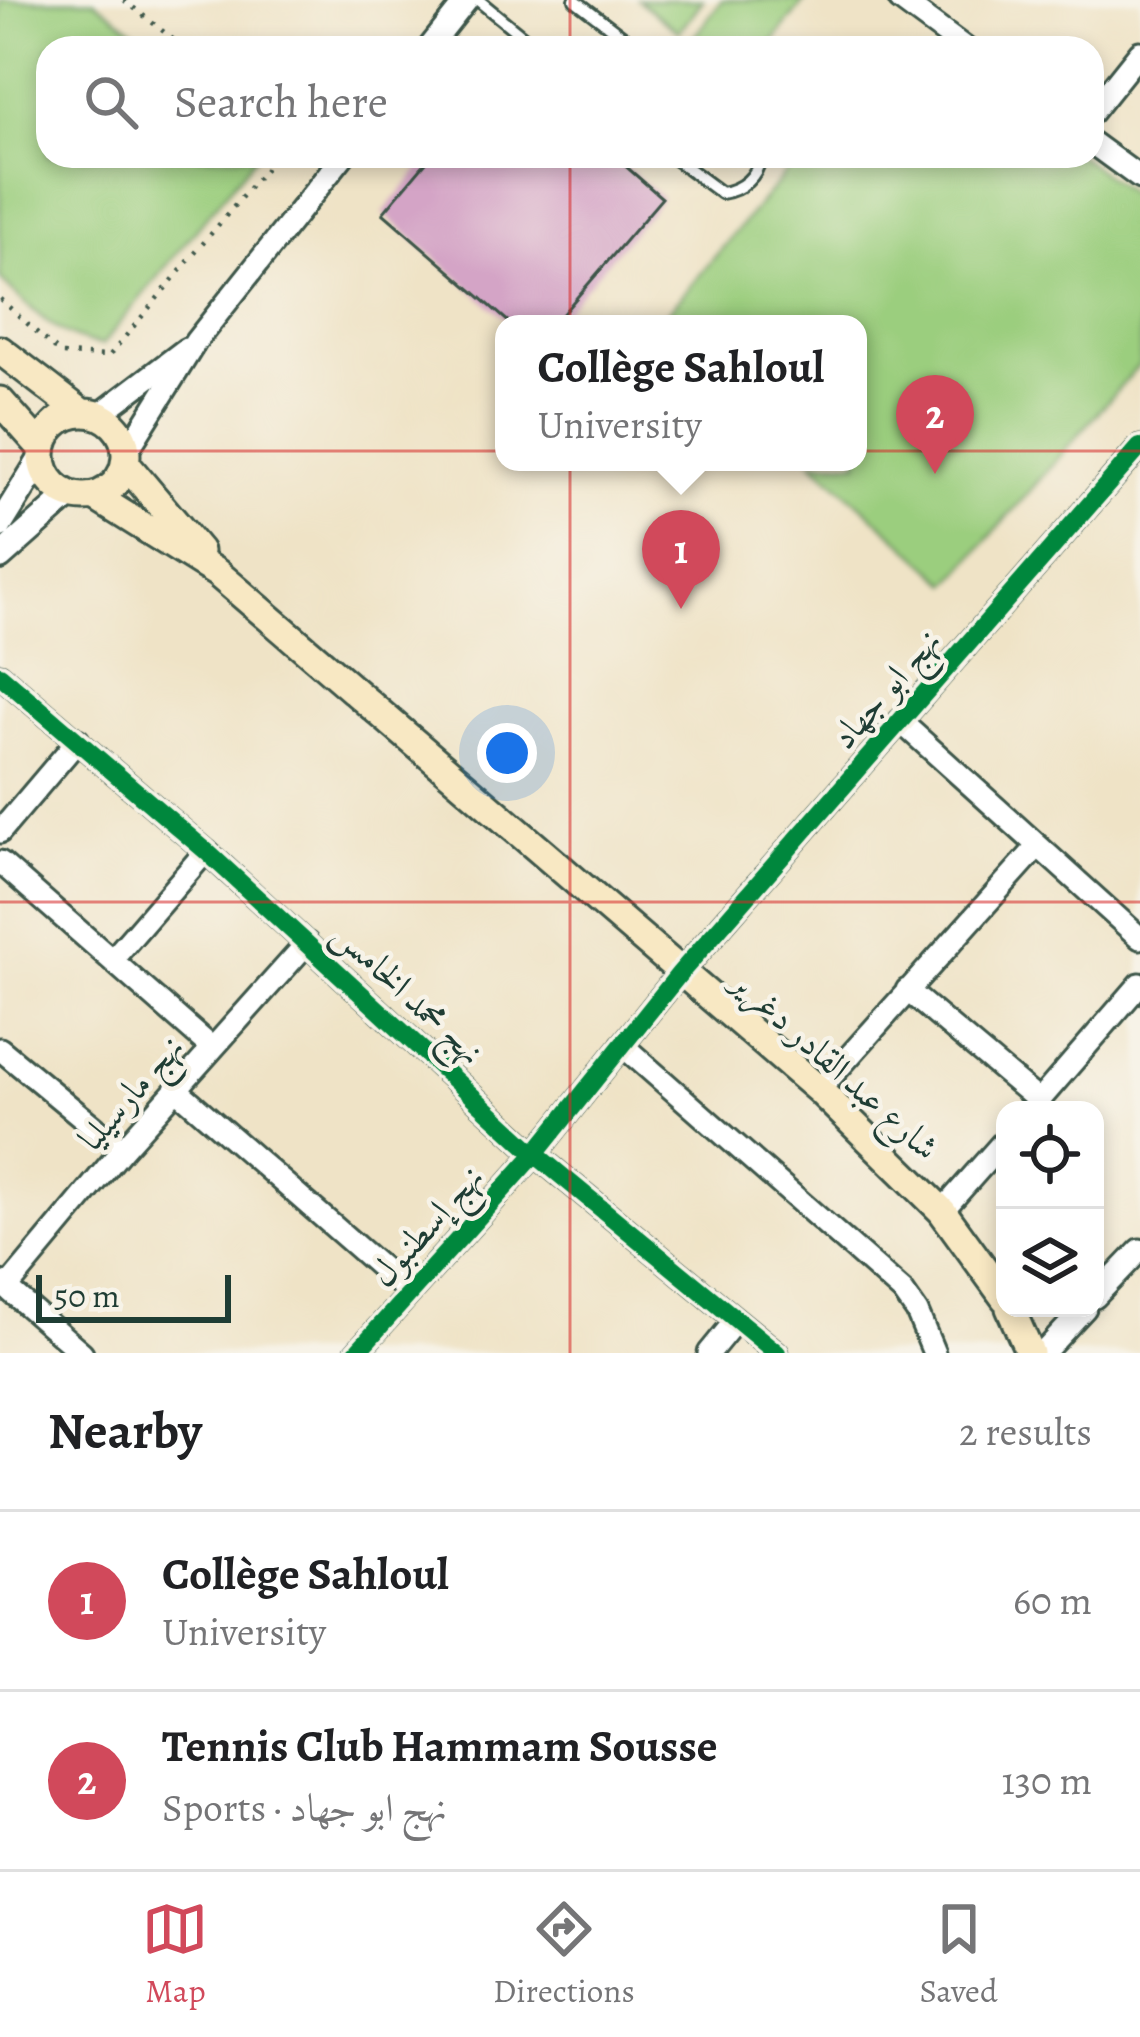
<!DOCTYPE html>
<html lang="en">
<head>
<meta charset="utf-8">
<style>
	:root { --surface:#fff; --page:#f2f2f2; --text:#202124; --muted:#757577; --line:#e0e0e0; --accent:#d1495b }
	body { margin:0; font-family:Alegreya,Amiri,serif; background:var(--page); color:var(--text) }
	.controls { position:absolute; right:36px; bottom:36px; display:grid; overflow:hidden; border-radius:24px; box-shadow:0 6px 18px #0003 }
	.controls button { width:108px; height:108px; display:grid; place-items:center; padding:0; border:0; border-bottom:3px solid var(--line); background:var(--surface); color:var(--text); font:60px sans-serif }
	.scale { position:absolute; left:36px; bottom:30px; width:195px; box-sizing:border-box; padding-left:12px; border:6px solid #1f3d34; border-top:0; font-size:33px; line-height:42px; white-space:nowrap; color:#1f3d34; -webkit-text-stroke:9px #f7f3e8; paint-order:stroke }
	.you { position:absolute; left:507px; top:753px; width:42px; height:42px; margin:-30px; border:9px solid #fff; border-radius:50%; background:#1a73e8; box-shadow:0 0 0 18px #1a73e833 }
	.badge { display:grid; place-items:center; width:78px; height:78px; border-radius:50%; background:var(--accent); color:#fff; font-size:39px; font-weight:700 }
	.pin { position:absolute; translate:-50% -99px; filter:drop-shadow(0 3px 6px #0008) }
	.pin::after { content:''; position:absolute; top:63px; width:42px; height:36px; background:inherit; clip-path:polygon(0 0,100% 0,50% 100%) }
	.popup { position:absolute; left:495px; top:315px; width:372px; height:156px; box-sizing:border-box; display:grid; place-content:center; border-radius:24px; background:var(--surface); filter:drop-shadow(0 3px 9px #0005); font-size:39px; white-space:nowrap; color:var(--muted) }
	.popup b { font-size:45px; color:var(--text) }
	.popup::after { content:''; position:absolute; left:50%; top:100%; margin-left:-24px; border:24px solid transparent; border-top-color:var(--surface) }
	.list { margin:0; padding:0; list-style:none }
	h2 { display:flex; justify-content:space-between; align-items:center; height:156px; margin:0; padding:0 48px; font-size:51px }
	h2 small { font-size:39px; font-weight:400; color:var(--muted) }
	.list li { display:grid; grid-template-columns:78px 1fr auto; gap:36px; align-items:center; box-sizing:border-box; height:180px; padding:0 48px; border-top:3px solid var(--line) }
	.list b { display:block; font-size:45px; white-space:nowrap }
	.list p { margin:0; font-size:39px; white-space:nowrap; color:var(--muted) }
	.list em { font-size:39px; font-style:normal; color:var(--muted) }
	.icon { flex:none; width:66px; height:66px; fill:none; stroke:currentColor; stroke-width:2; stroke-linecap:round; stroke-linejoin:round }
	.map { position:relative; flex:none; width:1140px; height:1353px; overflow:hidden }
	.search { position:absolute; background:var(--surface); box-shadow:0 6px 18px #0003; left:36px; right:36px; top:36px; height:132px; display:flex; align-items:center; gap:30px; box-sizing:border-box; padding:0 42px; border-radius:36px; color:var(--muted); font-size:45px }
	.sheet { height:516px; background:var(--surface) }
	nav { display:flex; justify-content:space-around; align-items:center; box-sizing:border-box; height:168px; border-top:3px solid var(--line); background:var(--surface); font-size:33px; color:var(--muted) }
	nav a { display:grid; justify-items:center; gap:6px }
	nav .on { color:var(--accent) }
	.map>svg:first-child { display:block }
	.green { fill:#9bce7e; stroke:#5d8659; stroke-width:3 }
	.building { fill:#d4a4c6 }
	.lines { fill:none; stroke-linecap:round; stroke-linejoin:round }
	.service-casing { stroke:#3e564a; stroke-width:16 }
	.minor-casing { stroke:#3e564a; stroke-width:27 }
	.tertiary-casing { stroke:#3e564a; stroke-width:30 }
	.secondary-casing { stroke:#3e564a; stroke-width:33 }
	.path { stroke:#3e564a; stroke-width:4.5; stroke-dasharray:3 9; stroke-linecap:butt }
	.service { stroke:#fff; stroke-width:10 }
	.minor { stroke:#fff; stroke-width:21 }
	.tertiary { stroke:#fff; stroke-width:24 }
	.secondary { stroke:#f8e8c3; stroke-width:27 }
	.cycleway-casing { stroke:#f7f3e8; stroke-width:26 }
	.cycleway { stroke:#00873e; stroke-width:18 }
	.grid { fill:none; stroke:#d62828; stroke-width:3; stroke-opacity:0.55 }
	.labels { text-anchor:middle; stroke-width:9; stroke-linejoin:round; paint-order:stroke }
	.street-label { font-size:36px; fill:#1f3d34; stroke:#f7f3e8 }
</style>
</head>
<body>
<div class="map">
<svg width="1140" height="1353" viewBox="0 0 1140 1353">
	<rect width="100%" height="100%" fill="#f7f3e8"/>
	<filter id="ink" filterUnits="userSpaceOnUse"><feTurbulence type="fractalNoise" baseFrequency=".00833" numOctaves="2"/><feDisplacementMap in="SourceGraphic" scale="24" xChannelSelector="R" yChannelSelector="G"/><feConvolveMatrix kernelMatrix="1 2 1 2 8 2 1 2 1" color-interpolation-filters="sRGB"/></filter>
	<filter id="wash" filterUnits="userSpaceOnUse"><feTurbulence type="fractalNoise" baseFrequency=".004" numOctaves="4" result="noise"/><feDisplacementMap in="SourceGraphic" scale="48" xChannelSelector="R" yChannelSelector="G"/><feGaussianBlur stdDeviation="2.7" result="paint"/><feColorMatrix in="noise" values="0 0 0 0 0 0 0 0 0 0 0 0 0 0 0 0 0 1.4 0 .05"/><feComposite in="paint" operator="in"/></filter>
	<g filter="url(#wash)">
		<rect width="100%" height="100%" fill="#efe3c6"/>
		<path class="green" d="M 0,0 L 94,0 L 157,48 L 48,48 L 48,156 L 256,156 L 102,345 C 57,339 32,309 0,279 Z
			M 638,0 L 703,0 L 679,32 Z
			M 722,0 L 805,0 L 768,48 L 700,48 L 691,41 Z
			M 800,156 L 1080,156 L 1140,201 L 1140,364 L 949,584 L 813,462 L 858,462 L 858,324 L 659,323 Z"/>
		<g id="blocks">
			<path class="building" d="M 431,156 L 614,156 L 662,198 L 554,324 L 511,324 L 383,213 Z"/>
		</g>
	</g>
	<g filter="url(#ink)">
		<use href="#blocks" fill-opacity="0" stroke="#3e564a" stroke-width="3"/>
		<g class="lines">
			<defs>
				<path id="service" d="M 478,0 L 537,48
					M 575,0 L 638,48
					M 671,156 L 721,193 C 742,190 757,177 761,156"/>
				<path id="minor" d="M 900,0 L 965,48
					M 429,48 L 467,0
					M 1092,112 L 1140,52
					M 1092,143 L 1140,178
					M 99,415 L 186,349
					M 126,453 L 196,341 L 343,156
					M 0,675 L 206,851 L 535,1154 L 777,1353
					M 900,721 L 1140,938
					M 0,832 L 78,740
					M 0,862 L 212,1048
					M 112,960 L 206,851
					M 907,990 L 1039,1101
					M 622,1045 L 903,1292 L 917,1312 L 934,1353
					M 0,1049 L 122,1150
					M 176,1089 L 410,1293
					M 819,1090 L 1038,846
					M 1031,1110 L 1140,984
					M 942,1211 L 1005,1140
					M 0,1282 L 82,1353
					M 7,1288 L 122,1150 L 307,943
					M 1095,1297 L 1140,1250
					M 356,1353 L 535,1154 L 680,973 L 1140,447
					M 709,1353 L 736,1320
					M 1043,1353 L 1085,1308"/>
				<path id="tertiary" d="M 0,525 L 42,457
					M 0,557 L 70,495"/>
				<path id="secondary" d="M 0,350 L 82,413
					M 0,401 L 42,448
					M42 455a42 42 0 1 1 84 0a42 42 0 1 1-84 0Z
					M 125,463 L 199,551
					M 94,496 L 217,573 L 819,1090 L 942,1211 L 1005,1298
					M 1010,1308 L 1030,1353"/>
			</defs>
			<use href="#service" class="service-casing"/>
			<use href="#minor" class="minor-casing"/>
			<use href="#tertiary" class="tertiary-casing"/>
			<use href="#secondary" class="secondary-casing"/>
			<path class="path" d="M 124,0 L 184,48
				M 0,299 L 61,354 L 109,356 L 276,156"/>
			<use href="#service" class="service"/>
			<use href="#minor" class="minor"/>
			<use href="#tertiary" class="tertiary"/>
			<use href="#secondary" class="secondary"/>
			<defs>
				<path id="cycleway" d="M 0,675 L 206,851 L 535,1154 L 777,1353
					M 356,1353 L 535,1154 L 680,973 L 1140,447"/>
			</defs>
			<use href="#cycleway" class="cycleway-casing"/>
			<use href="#cycleway" class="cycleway"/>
		</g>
	</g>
	<path class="grid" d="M 570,0 L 570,48M 570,156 L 570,1353M 0,451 L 1140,451M 0,902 L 1140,902"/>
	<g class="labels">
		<g class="street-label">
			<text transform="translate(885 688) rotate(-49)" y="13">نهج ابو جهاد</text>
			<text transform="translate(409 992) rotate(43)" y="13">نهج محمد الخامس</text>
			<text transform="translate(836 1064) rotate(42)" y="13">شارع عبد القادر دغرير</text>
			<text transform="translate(130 1092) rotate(-49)" y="13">نهج مارسيليا</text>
			<text transform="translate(426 1225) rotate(-48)" y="13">نهج إسطنبول</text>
		</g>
	</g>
</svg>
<div class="controls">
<button><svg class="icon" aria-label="locate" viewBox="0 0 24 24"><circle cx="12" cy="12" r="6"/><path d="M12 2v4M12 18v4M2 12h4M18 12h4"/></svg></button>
<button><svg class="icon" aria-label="layers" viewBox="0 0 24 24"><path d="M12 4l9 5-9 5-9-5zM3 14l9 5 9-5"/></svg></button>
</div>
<div class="scale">50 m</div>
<div class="you"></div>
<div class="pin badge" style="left:681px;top:609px">1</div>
<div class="popup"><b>Collège Sahloul</b>University</div>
<div class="pin badge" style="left:935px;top:474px">2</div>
<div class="search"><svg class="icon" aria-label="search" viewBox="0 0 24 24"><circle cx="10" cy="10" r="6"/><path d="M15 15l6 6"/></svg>Search here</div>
</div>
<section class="sheet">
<h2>Nearby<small>2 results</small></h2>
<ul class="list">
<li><span class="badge">1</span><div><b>Collège Sahloul</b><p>University</p></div><em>60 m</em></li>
<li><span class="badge">2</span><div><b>Tennis Club Hammam Sousse</b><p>Sports · نهج ابو جهاد</p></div><em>130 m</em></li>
</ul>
</section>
<nav>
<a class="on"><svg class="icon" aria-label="map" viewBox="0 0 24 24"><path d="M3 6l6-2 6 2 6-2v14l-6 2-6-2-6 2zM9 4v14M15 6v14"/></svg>Map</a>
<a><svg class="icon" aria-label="directions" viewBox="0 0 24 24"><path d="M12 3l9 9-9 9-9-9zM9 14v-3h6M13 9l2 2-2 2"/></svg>Directions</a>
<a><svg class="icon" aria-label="saved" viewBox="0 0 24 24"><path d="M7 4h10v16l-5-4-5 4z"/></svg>Saved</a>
</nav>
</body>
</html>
